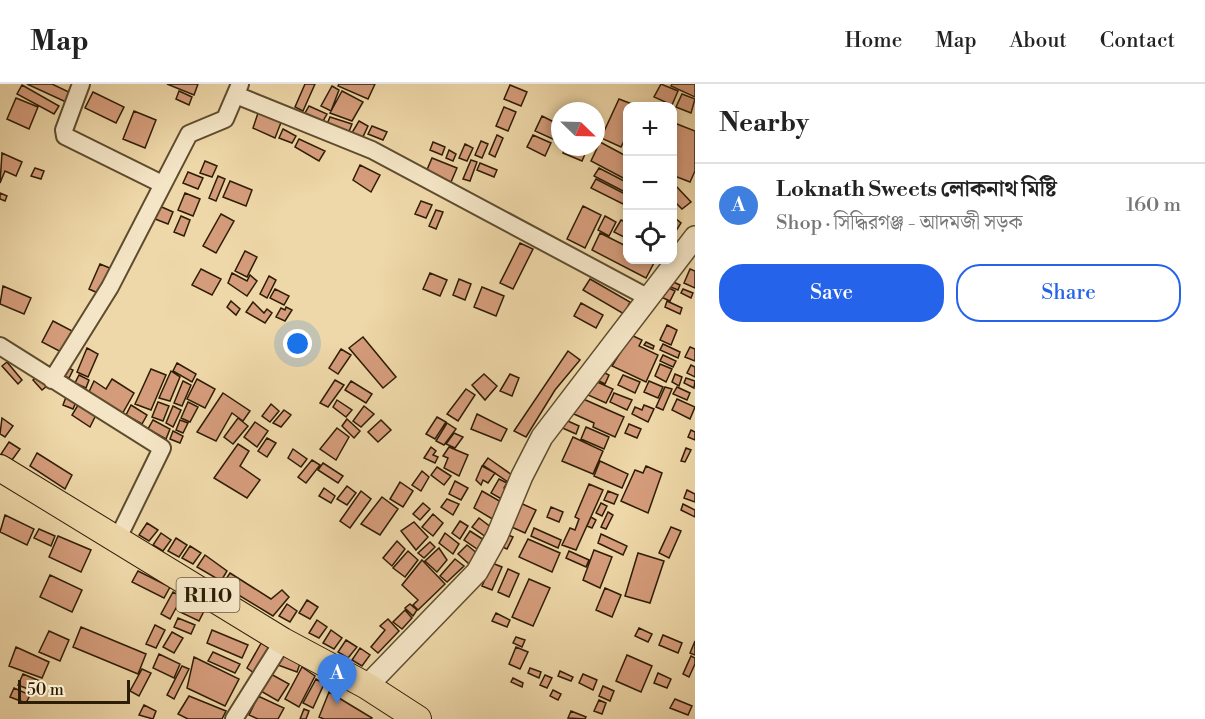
<!DOCTYPE html>
<html lang="en">
<head>
<meta charset="utf-8">
<style>
	:root { --surface:#fff; --page:#f6f6f6; --text:#222; --muted:#767676; --line:#e0e0e0; --accent:#2563eb }
	body { margin:0; font-family:"Libre Bodoni","Noto Serif Bengali",serif; background:var(--page); color:var(--text) }
	.controls { position:absolute; right:18px; top:18px; display:grid; overflow:hidden; border-radius:12px; box-shadow:0 3px 9px #0003 }
	.controls button { width:54px; height:54px; display:grid; place-items:center; padding:0; border:0; border-bottom:2px solid var(--line); background:var(--surface); color:var(--text); font:30px sans-serif }
	.compass { position:absolute; left:551px; top:18px; width:54px; height:54px; border-radius:50%; background:var(--surface); box-shadow:0 3px 9px #0003; rotate:113deg }
	.scale { position:absolute; left:18px; bottom:15px; width:112px; box-sizing:border-box; padding-left:6px; border:3px solid #2e1d05; border-top:0; font-size:16px; line-height:21px; white-space:nowrap; color:#2e1d05; -webkit-text-stroke:4px #f4e5c6; paint-order:stroke }
	.you { position:absolute; left:298px; top:260px; width:21px; height:21px; margin:-15px; border:4px solid #fff; border-radius:50%; background:#1a73e8; box-shadow:0 0 0 9px #1a73e833 }
	.badge { display:grid; place-items:center; width:39px; height:39px; border-radius:50%; background:var(--accent); color:#fff; font-size:20px; font-weight:700 }
	.pin { position:absolute; translate:-50% -50px; filter:drop-shadow(0 2px 3px #0008) }
	.pin::after { content:''; position:absolute; top:32px; width:21px; height:18px; background:inherit; clip-path:polygon(0 0,100% 0,50% 100%) }
	.list { margin:0; padding:0; list-style:none }
	h2 { display:flex; justify-content:space-between; align-items:center; height:78px; margin:0; padding:0 24px; font-size:26px }
	h2 small { font-size:20px; font-weight:400; color:var(--muted) }
	.list li { display:grid; grid-template-columns:39px 1fr auto; gap:18px; align-items:center; box-sizing:border-box; height:84px; padding:0 24px; border-top:2px solid var(--line) }
	.list b { display:block; font-size:22px; white-space:nowrap }
	.list p { margin:0; font-size:20px; white-space:nowrap; color:var(--muted) }
	.list em { font-size:20px; font-style:normal; color:var(--muted) }
	.actions { display:flex; gap:12px; padding:18px 24px }
	.actions a { flex:1; padding:14px 0; border:2px solid var(--accent); border-radius:24px; text-align:center; font-size:21px; color:var(--accent) }
	.actions .main { background:var(--accent); color:#fff }
	.icon { flex:none; width:33px; height:33px; fill:none; stroke:currentColor; stroke-width:2; stroke-linecap:round; stroke-linejoin:round }
	.map { position:relative; flex:none; width:695px; height:635px; overflow:hidden }
	header { display:flex; align-items:center; gap:36px; box-sizing:border-box; height:84px; padding:0 30px; background:var(--surface); border-bottom:2px solid var(--line) }
	header strong { font-size:28px }
	nav { display:flex; gap:33px; margin-inline-start:auto; font-size:21px }
	main { display:flex }
	aside { flex:1; background:var(--surface) }
	.map>svg:first-child { display:block }
	.building { fill:#d59c7b; stroke:#2e1d05; stroke-width:1.5 }
	.lines { fill:none; stroke-linecap:round; stroke-linejoin:round }
	.minor-casing { stroke:#5e4c2e; stroke-width:20 }
	.tertiary-casing { stroke:#5e4c2e; stroke-width:24 }
	.primary-casing { stroke:#2e1d05; stroke-width:28 }
	.minor { stroke:#f4e5c6; stroke-width:16 }
	.tertiary { stroke:#f4e5c6; stroke-width:21 }
	.primary { stroke:#eed7a8; stroke-width:26 }
	.labels { text-anchor:middle; stroke-width:4.5; stroke-linejoin:round; paint-order:stroke }
	.shield { fill:#f4e5c6; stroke:#69593f; stroke-width:1.5 }
	.shield-label { font-size:20px; font-weight:bold; fill:#2e1d05 }
</style>
</head>
<body>
<header>
<strong>Map</strong>
<nav><a>Home</a><a>Map</a><a>About</a><a>Contact</a></nav>
</header>
<main>
<div class="map">
<svg width="695" height="635" viewBox="0 0 695 635">
	<rect width="100%" height="100%" fill="#eed7a8"/>
	<filter id="stains"><feTurbulence type="fractalNoise" baseFrequency=".00333" numOctaves="4"/><feColorMatrix values="0 0 0 0 .2 0 0 0 0 .09 0 0 0 0 .02 0 0 0 .5 -.17"/></filter>
	<radialGradient id="worn" r=".72"><stop offset=".6" stop-color="#630" stop-opacity="0"/><stop offset="1" stop-color="#630" stop-opacity=".3"/></radialGradient>
	<path class="building" d="M 27,0 L 52,0 L 71,9 L 66,18 Z
		M 167,0 L 198,0 L 194,11 Z
		M 305,0 L 315,0 L 303,27 L 295,23 Z
		M 339,0 L 375,0 L 368,15 L 338,2 Z
		M 661,0 L 678,7 L 672,21 L 654,13 Z
		M 672,0 L 695,0 L 695,13 L 671,2 Z
		M 22,1 L 59,22 L 54,30 L 17,10 Z
		M 510,1 L 527,8 L 521,22 L 504,15 Z
		M 332,2 L 339,6 L 331,27 L 321,22 Z
		M 179,7 L 192,13 L 189,21 L 176,15 Z
		M 342,7 L 363,18 L 352,37 L 330,29 Z
		M 93,8 L 124,23 L 116,39 L 85,24 Z
		M 682,10 L 695,15 L 691,29 L 676,23 Z
		M 16,14 L 38,23 L 29,45 L 7,35 Z
		M 619,15 L 637,22 L 628,22 L 628,49 L 621,63 L 601,54 Z
		M 309,22 L 327,30 L 323,37 L 305,29 Z
		M 504,23 L 516,28 L 508,47 L 496,42 Z
		M 259,26 L 282,36 L 275,54 L 253,44 Z
		M 134,27 L 156,36 L 145,64 L 123,55 Z
		M 542,32 L 560,41 L 555,56 L 535,47 Z
		M 330,33 L 352,40 L 348,50 L 327,40 Z
		M 359,37 L 368,42 L 361,57 L 350,52 Z
		M 672,38 L 695,47 L 695,87 L 690,98 L 672,91 Z
		M 372,42 L 387,48 L 383,56 L 368,50 Z
		M 283,45 L 296,52 L 292,59 L 279,54 Z
		M 497,51 L 503,54 L 495,73 L 489,70 Z
		M 533,51 L 551,59 L 545,72 L 527,63 Z
		M 299,55 L 325,67 L 319,77 L 295,63 Z
		M 481,57 L 488,60 L 482,74 L 475,71 Z
		M 433,58 L 445,63 L 442,71 L 430,66 Z
		M 600,58 L 628,73 L 625,95 L 591,77 Z
		M 465,60 L 473,64 L 467,77 L 459,74 Z
		M 565,63 L 588,63 L 582,77 L 563,69 Z
		M 449,66 L 456,70 L 453,77 L 446,74 Z
		M 2,69 L 22,78 L 16,92 L 5,87 L 0,99 Z
		M 432,74 L 457,84 L 451,98 L 426,88 Z
		M 471,76 L 477,78 L 470,97 L 463,95 Z
		M 205,77 L 217,82 L 212,93 L 200,89 Z
		M 480,79 L 497,86 L 494,93 L 477,86 Z
		M 360,81 L 380,91 L 371,108 L 353,96 Z
		M 35,84 L 44,87 L 41,95 L 31,92 Z
		M 599,84 L 628,99 L 623,107 L 594,92 Z
		M 188,88 L 203,94 L 198,105 L 183,99 Z
		M 218,92 L 225,95 L 216,117 L 209,114 Z
		M 596,95 L 627,111 L 623,120 L 591,104 Z
		M 230,97 L 252,106 L 246,122 L 223,113 Z
		M 675,101 L 691,118 L 682,125 L 672,115 Z
		M 0,109 L 7,112 L 5,117 L 0,115 Z
		M 185,109 L 200,115 L 193,132 L 178,126 Z
		M 421,117 L 432,121 L 426,134 L 415,130 Z
		M 155,120 L 173,128 L 168,140 L 150,133 Z
		M 583,122 L 601,131 L 585,164 L 567,155 Z
		M 436,126 L 443,128 L 436,145 L 429,142 Z
		M 221,130 L 234,137 L 216,169 L 203,162 Z
		M 181,132 L 190,136 L 184,152 L 174,148 Z
		M 605,132 L 616,138 L 609,152 L 598,146 Z
		M 675,134 L 681,139 L 674,150 L 672,138 Z
		M 621,136 L 628,139 L 628,155 L 614,148 Z
		M 600,149 L 628,163 L 628,176 L 655,177 L 646,194 L 592,166 Z
		M 520,159 L 533,165 L 513,205 L 500,199 Z
		M 245,167 L 257,173 L 247,193 L 235,187 Z
		M 100,180 L 112,185 L 100,210 L 89,205 Z
		M 201,185 L 221,195 L 212,211 L 192,201 Z
		M 690,185 L 695,187 L 695,204 L 684,199 Z
		M 232,189 L 247,197 L 250,191 L 257,197 L 247,212 L 228,199 Z
		M 430,189 L 447,196 L 440,212 L 423,205 Z
		M 269,192 L 276,196 L 267,214 L 260,210 Z
		M 459,195 L 471,200 L 465,216 L 453,211 Z
		M 590,195 L 630,218 L 624,230 L 583,206 Z
		M 671,197 L 680,201 L 678,206 L 668,202 Z
		M 3,202 L 31,214 L 24,230 L 0,220 Z
		M 665,202 L 675,207 L 670,217 L 661,213 Z
		M 482,203 L 504,212 L 496,232 L 474,223 Z
		M 275,205 L 289,212 L 284,221 L 270,214 Z
		M 683,205 L 693,209 L 691,214 L 681,209 Z
		M 231,217 L 240,225 L 236,231 L 227,223 Z
		M 667,217 L 682,224 L 680,230 L 665,223 Z
		M 253,218 L 264,229 L 267,225 L 272,229 L 265,239 L 246,228 Z
		M 581,219 L 603,231 L 596,244 L 574,232 Z
		M 286,223 L 292,226 L 285,237 L 276,233 L 281,224 L 285,226 Z
		M 53,237 L 76,249 L 65,270 L 42,258 Z
		M 667,241 L 677,246 L 671,261 L 660,256 Z
		M 631,251 L 642,256 L 639,262 L 658,271 L 646,298 L 612,282 Z
		M 363,253 L 396,293 L 383,304 L 349,264 Z
		M 646,258 L 654,262 L 653,265 L 644,261 Z
		M 663,260 L 680,268 L 678,274 L 660,266 Z
		M 690,263 L 695,265 L 695,277 L 685,273 Z
		M 87,264 L 98,270 L 88,293 L 77,288 Z
		M 341,265 L 351,271 L 338,290 L 329,284 Z
		M 568,267 L 580,276 L 555,306 L 526,353 L 514,347 Z
		M 663,271 L 676,277 L 673,283 L 660,277 Z
		M 7,278 L 22,296 L 18,300 L 2,282 Z
		M 177,279 L 196,290 L 192,298 L 173,287 Z
		M 660,280 L 672,285 L 666,298 L 655,292 Z
		M 691,281 L 695,283 L 695,293 L 687,289 Z
		M 64,282 L 73,286 L 69,294 L 59,290 Z
		M 151,285 L 166,291 L 151,326 L 135,320 Z
		M 171,287 L 180,293 L 170,317 L 159,314 Z
		M 601,287 L 609,291 L 605,300 L 597,296 Z
		M 484,290 L 497,302 L 485,316 L 472,301 Z
		M 510,290 L 519,294 L 512,312 L 500,307 Z
		M 675,290 L 682,293 L 679,302 L 672,298 Z
		M 38,291 L 47,302 L 42,306 L 33,296 Z
		M 79,291 L 89,296 L 86,304 L 75,299 Z
		M 623,291 L 640,298 L 635,309 L 618,301 Z
		M 686,294 L 695,297 L 694,304 L 684,299 Z
		M 112,295 L 134,309 L 121,332 L 87,312 L 94,297 L 106,305 Z
		M 197,295 L 215,305 L 205,324 L 187,315 Z
		M 335,296 L 344,301 L 328,323 L 320,319 Z
		M 183,297 L 191,301 L 182,322 L 174,319 Z
		M 351,297 L 372,310 L 366,319 L 345,306 Z
		M 595,297 L 613,305 L 606,319 L 588,311 Z
		M 649,297 L 663,303 L 658,314 L 644,308 Z
		M 665,303 L 672,305 L 663,326 L 656,323 Z
		M 677,303 L 690,309 L 687,316 L 673,310 Z
		M 466,305 L 475,311 L 458,337 L 447,330 Z
		M 223,309 L 250,327 L 243,337 L 232,329 L 216,357 L 197,348 Z
		M 614,309 L 632,316 L 627,326 L 610,318 Z
		M 66,313 L 76,318 L 73,325 L 63,321 Z
		M 581,314 L 624,333 L 615,353 L 593,343 L 594,339 L 574,330 Z
		M 677,315 L 695,323 L 690,335 L 672,326 Z
		M 81,316 L 98,327 L 90,343 L 72,331 Z
		M 337,316 L 352,326 L 346,333 L 333,323 Z
		M 158,318 L 169,322 L 163,337 L 152,333 Z
		M 188,318 L 198,323 L 190,338 L 181,334 Z
		M 271,320 L 279,327 L 270,338 L 262,332 Z
		M 131,321 L 147,331 L 142,340 L 126,331 Z
		M 644,321 L 654,325 L 648,338 L 632,330 L 635,323 L 642,326 Z
		M 173,322 L 181,326 L 173,343 L 166,339 Z
		M 364,322 L 374,330 L 361,343 L 353,337 Z
		M 284,326 L 291,331 L 281,343 L 273,339 Z
		M 477,330 L 507,345 L 501,357 L 471,345 Z
		M 437,333 L 446,338 L 435,355 L 426,350 Z
		M 2,334 L 13,342 L 5,353 L 0,350 Z
		M 238,334 L 248,342 L 233,360 L 224,353 Z
		M 561,334 L 579,342 L 576,350 L 558,342 Z
		M 347,335 L 360,347 L 354,354 L 342,342 Z
		M 153,336 L 170,345 L 166,355 L 148,345 Z
		M 180,336 L 188,339 L 183,349 L 176,346 Z
		M 381,336 L 391,346 L 378,358 L 368,348 Z
		M 255,338 L 268,347 L 257,363 L 244,353 Z
		M 447,339 L 456,345 L 444,361 L 436,357 Z
		M 629,340 L 641,345 L 637,354 L 625,349 Z
		M 586,343 L 609,353 L 604,365 L 581,355 Z
		M 337,344 L 349,353 L 336,376 L 320,365 Z
		M 691,346 L 695,348 L 695,356 L 688,353 Z
		M 173,347 L 183,352 L 180,359 L 170,355 Z
		M 454,349 L 463,353 L 455,364 L 446,360 Z
		M 573,353 L 603,367 L 593,390 L 562,377 Z
		M 267,354 L 276,359 L 267,373 L 258,367 Z
		M 9,358 L 20,365 L 12,376 L 1,370 Z
		M 238,360 L 249,367 L 240,382 L 260,396 L 247,414 L 214,394 Z
		M 431,363 L 436,367 L 433,371 L 438,373 L 435,379 L 424,374 Z
		M 449,363 L 468,371 L 459,392 L 444,384 L 448,374 L 443,372 Z
		M 686,364 L 691,366 L 685,378 L 681,377 Z
		M 293,365 L 307,375 L 301,383 L 288,374 Z
		M 37,369 L 72,391 L 65,405 L 30,382 Z
		M 488,374 L 515,393 L 511,400 L 483,381 Z
		M 312,376 L 320,381 L 306,399 L 298,393 Z
		M 600,377 L 628,390 L 622,404 L 594,392 Z
		M 323,379 L 343,392 L 338,399 L 318,386 Z
		M 482,382 L 495,389 L 488,399 L 483,396 L 481,401 L 476,396 Z
		M 646,382 L 662,389 L 648,429 L 621,417 L 635,386 L 643,389 Z
		M 437,383 L 451,392 L 444,401 L 431,391 Z
		M 422,387 L 429,393 L 421,407 L 412,401 Z
		M 499,395 L 507,399 L 504,404 L 509,410 L 505,417 L 491,409 Z
		M 455,397 L 468,404 L 461,416 L 449,410 Z
		M 400,398 L 413,407 L 403,423 L 390,415 Z
		M 589,400 L 603,406 L 576,466 L 562,461 L 570,444 L 575,446 L 579,435 L 575,433 Z
		M 347,402 L 356,409 L 347,421 L 337,415 Z
		M 324,404 L 335,412 L 331,419 L 319,412 Z
		M 687,406 L 695,410 L 695,418 L 684,414 Z
		M 361,407 L 371,415 L 350,444 L 340,437 Z
		M 482,407 L 503,419 L 494,436 L 474,424 Z
		M 608,407 L 618,411 L 614,420 L 604,416 Z
		M 382,413 L 398,425 L 380,451 L 361,440 Z
		M 447,415 L 459,420 L 453,431 L 441,423 Z
		M 518,418 L 536,426 L 525,449 L 507,441 Z
		M 423,419 L 430,425 L 420,436 L 413,430 Z
		M 601,419 L 607,422 L 602,432 L 596,429 Z
		M 683,420 L 695,426 L 695,433 L 681,426 Z
		M 551,423 L 563,428 L 559,438 L 547,433 Z
		M 608,428 L 613,431 L 606,445 L 601,443 Z
		M 433,430 L 443,439 L 433,452 L 422,443 Z
		M 5,431 L 34,445 L 27,461 L 0,448 Z
		M 591,433 L 596,436 L 592,444 L 587,442 Z
		M 479,434 L 492,444 L 486,453 L 472,443 Z
		M 460,437 L 468,442 L 460,455 L 452,449 Z
		M 414,438 L 428,453 L 416,466 L 401,447 Z
		M 147,439 L 158,446 L 149,457 L 139,451 Z
		M 671,443 L 681,447 L 669,474 L 659,469 Z
		M 534,444 L 561,456 L 558,464 L 531,452 Z
		M 39,445 L 55,452 L 51,462 L 34,454 Z
		M 470,447 L 484,456 L 477,465 L 464,456 Z
		M 161,449 L 171,456 L 163,467 L 153,461 Z
		M 445,449 L 459,460 L 453,470 L 439,459 Z
		M 503,449 L 513,453 L 507,465 L 498,461 Z
		M 601,450 L 627,462 L 623,471 L 598,459 Z
		M 58,452 L 91,466 L 81,488 L 49,473 Z
		M 176,454 L 187,461 L 179,473 L 168,467 Z
		M 528,455 L 560,469 L 552,488 L 519,473 Z
		M 397,457 L 405,465 L 392,482 L 383,474 Z
		M 430,458 L 435,463 L 424,474 L 418,469 Z
		M 467,461 L 478,470 L 469,480 L 458,470 Z
		M 190,462 L 201,469 L 193,480 L 182,474 Z
		M 439,464 L 447,476 L 437,488 L 425,477 Z
		M 594,466 L 612,473 L 600,504 L 583,496 Z
		M 408,467 L 418,476 L 405,493 L 393,484 Z
		M 569,467 L 589,476 L 586,483 L 566,474 Z
		M 638,469 L 664,477 L 650,519 L 625,512 Z
		M 205,471 L 227,487 L 221,497 L 197,483 Z
		M 455,475 L 464,482 L 447,498 L 440,492 Z
		M 422,476 L 445,500 L 418,526 L 413,521 L 418,516 L 402,501 Z
		M 492,479 L 502,483 L 492,506 L 482,502 Z
		M 508,485 L 519,490 L 509,513 L 498,508 Z
		M 138,487 L 170,503 L 164,514 L 132,498 Z
		M 230,489 L 271,515 L 282,506 L 289,513 L 273,532 L 222,501 Z
		M 50,491 L 82,506 L 72,528 L 40,513 Z
		M 529,495 L 550,504 L 533,542 L 512,533 Z
		M 605,504 L 621,511 L 612,533 L 596,526 Z
		M 173,508 L 182,513 L 170,535 L 161,530 Z
		M 188,513 L 206,523 L 199,537 L 180,528 Z
		M 307,516 L 318,523 L 310,535 L 299,529 Z
		M 287,520 L 297,527 L 290,538 L 279,532 Z
		M 410,520 L 417,526 L 413,532 L 405,524 Z
		M 405,526 L 412,534 L 402,545 L 393,538 Z
		M 496,529 L 510,536 L 507,543 L 492,537 Z
		M 178,534 L 195,541 L 191,550 L 174,543 Z
		M 388,535 L 399,547 L 378,569 L 371,563 L 385,546 L 380,542 Z
		M 317,536 L 327,543 L 319,554 L 309,549 Z
		M 155,541 L 165,546 L 156,564 L 146,560 Z
		M 81,543 L 146,570 L 138,590 L 73,563 Z
		M 639,544 L 652,550 L 648,558 L 635,552 Z
		M 212,546 L 248,561 L 242,574 L 207,559 Z
		M 331,546 L 342,554 L 334,565 L 323,559 Z
		M 49,547 L 69,556 L 60,577 L 39,568 Z
		M 172,548 L 183,554 L 174,569 L 163,563 Z
		M 663,551 L 682,559 L 678,569 L 659,561 Z
		M 516,553 L 525,556 L 522,563 L 513,559 Z
		M 264,554 L 271,559 L 254,589 L 247,584 Z
		M 346,556 L 357,563 L 348,574 L 338,568 Z
		M 695,557 L 695,571 L 690,569 Z
		M 16,563 L 49,578 L 42,594 L 9,582 Z
		M 516,563 L 528,568 L 520,585 L 509,580 Z
		M 360,564 L 370,571 L 362,582 L 352,576 Z
		M 213,568 L 240,580 L 235,589 L 208,577 Z
		M 159,570 L 180,580 L 174,594 L 153,584 Z
		M 282,570 L 301,577 L 297,588 L 278,581 Z
		M 627,571 L 652,582 L 641,608 L 616,597 Z
		M 691,572 L 695,574 L 695,580 L 689,593 L 683,590 Z
		M 194,573 L 239,595 L 225,622 L 187,604 Z
		M 182,582 L 189,585 L 174,615 L 167,611 Z
		M 302,583 L 315,592 L 299,623 L 285,615 Z
		M 530,584 L 541,588 L 539,594 L 528,589 Z
		M 142,585 L 151,589 L 139,612 L 130,607 Z
		M 560,587 L 573,593 L 571,597 L 558,592 Z
		M 269,589 L 289,600 L 278,617 L 259,606 Z
		M 658,589 L 671,595 L 667,604 L 654,599 Z
		M 23,590 L 42,598 L 38,609 L 18,601 Z
		M 583,590 L 597,596 L 593,606 L 579,599 Z
		M 545,591 L 552,594 L 547,604 L 540,601 Z
		M 513,594 L 523,599 L 522,603 L 511,598 Z
		M 316,595 L 324,600 L 313,624 L 303,619 Z
		M 603,602 L 614,607 L 610,617 L 599,612 Z
		M 14,604 L 30,611 L 26,619 L 10,613 Z
		M 553,606 L 561,610 L 558,616 L 550,612 Z
		M 329,608 L 372,634 L 371,635 L 324,635 L 319,633 Z
		M 189,612 L 226,627 L 222,635 L 188,635 L 178,630 Z
		M 258,612 L 284,624 L 278,635 L 258,635 L 249,631 Z
		M 675,615 L 692,622 L 688,631 L 670,624 Z
		M 599,616 L 606,619 L 602,630 L 594,627 Z
		M 144,621 L 156,627 L 153,635 L 139,631 Z
		M 304,625 L 309,627 L 306,635 L 300,635 Z
		M 571,627 L 586,633 L 585,635 L 568,634 Z"/>
	<g class="lines">
		<defs>
			<path id="minor" d="M 81,0 L 64,46 L 65,52 L 162,100
				M 236,11 L 372,66 L 647,213
				M 0,262 L 162,364 L 117,456
				M 52,296 L 110,203 L 189,50 L 225,35 L 240,0
				M 234,635 L 283,557"/>
			<path id="tertiary" d="M 367,602 L 477,488 L 497,452 L 522,392 L 542,353 L 695,153"/>
			<path id="primary" d="M 0,384 L 283,557 L 367,602 L 418,635"/>
		</defs>
		<use href="#minor" class="minor-casing"/>
		<use href="#tertiary" class="tertiary-casing"/>
		<use href="#primary" class="primary-casing"/>
		<use href="#minor" class="minor"/>
		<use href="#tertiary" class="tertiary"/>
		<use href="#primary" class="primary"/>
	</g>
	<g class="labels">
		<rect class="shield" x="176.5" y="494" width="63" height="34" rx="4.5"/>
		<g class="shield-label">
			<text x="208" y="518">R110</text>
		</g>
	</g>
	<rect width="100%" height="100%" filter="url(#stains)"/>
	<rect width="100%" height="100%" fill="url(#worn)"/>
</svg>
<div class="controls">
<button>+</button>
<button>−</button>
<button><svg class="icon" aria-label="locate" viewBox="0 0 24 24"><circle cx="12" cy="12" r="6"/><path d="M12 2v4M12 18v4M2 12h4M18 12h4"/></svg></button>
</div>
<svg class="compass" viewBox="-18 -18 36 36"><path d="M0-13l5 13h-10z" fill="#e53935"/><path d="M0 13l5-13h-10z" fill="#767676"/></svg>
<div class="scale">50 m</div>
<div class="you"></div>
<div class="pin badge" style="left:337px;top:620px;background:#3f7fe0">A</div>
</div>
<aside>
<h2>Nearby<small></small></h2>
<ul class="list">
<li><span class="badge" style="background:#3f7fe0">A</span><div><b>Loknath Sweets লোকনাথ মিষ্টি</b><p>Shop · সিদ্ধিরগঞ্জ - আদমজী সড়ক</p></div><em>160 m</em></li>
</ul>
<div class="actions"><a class="main">Save</a><a>Share</a></div>
</aside>
</main>
</body>
</html>
